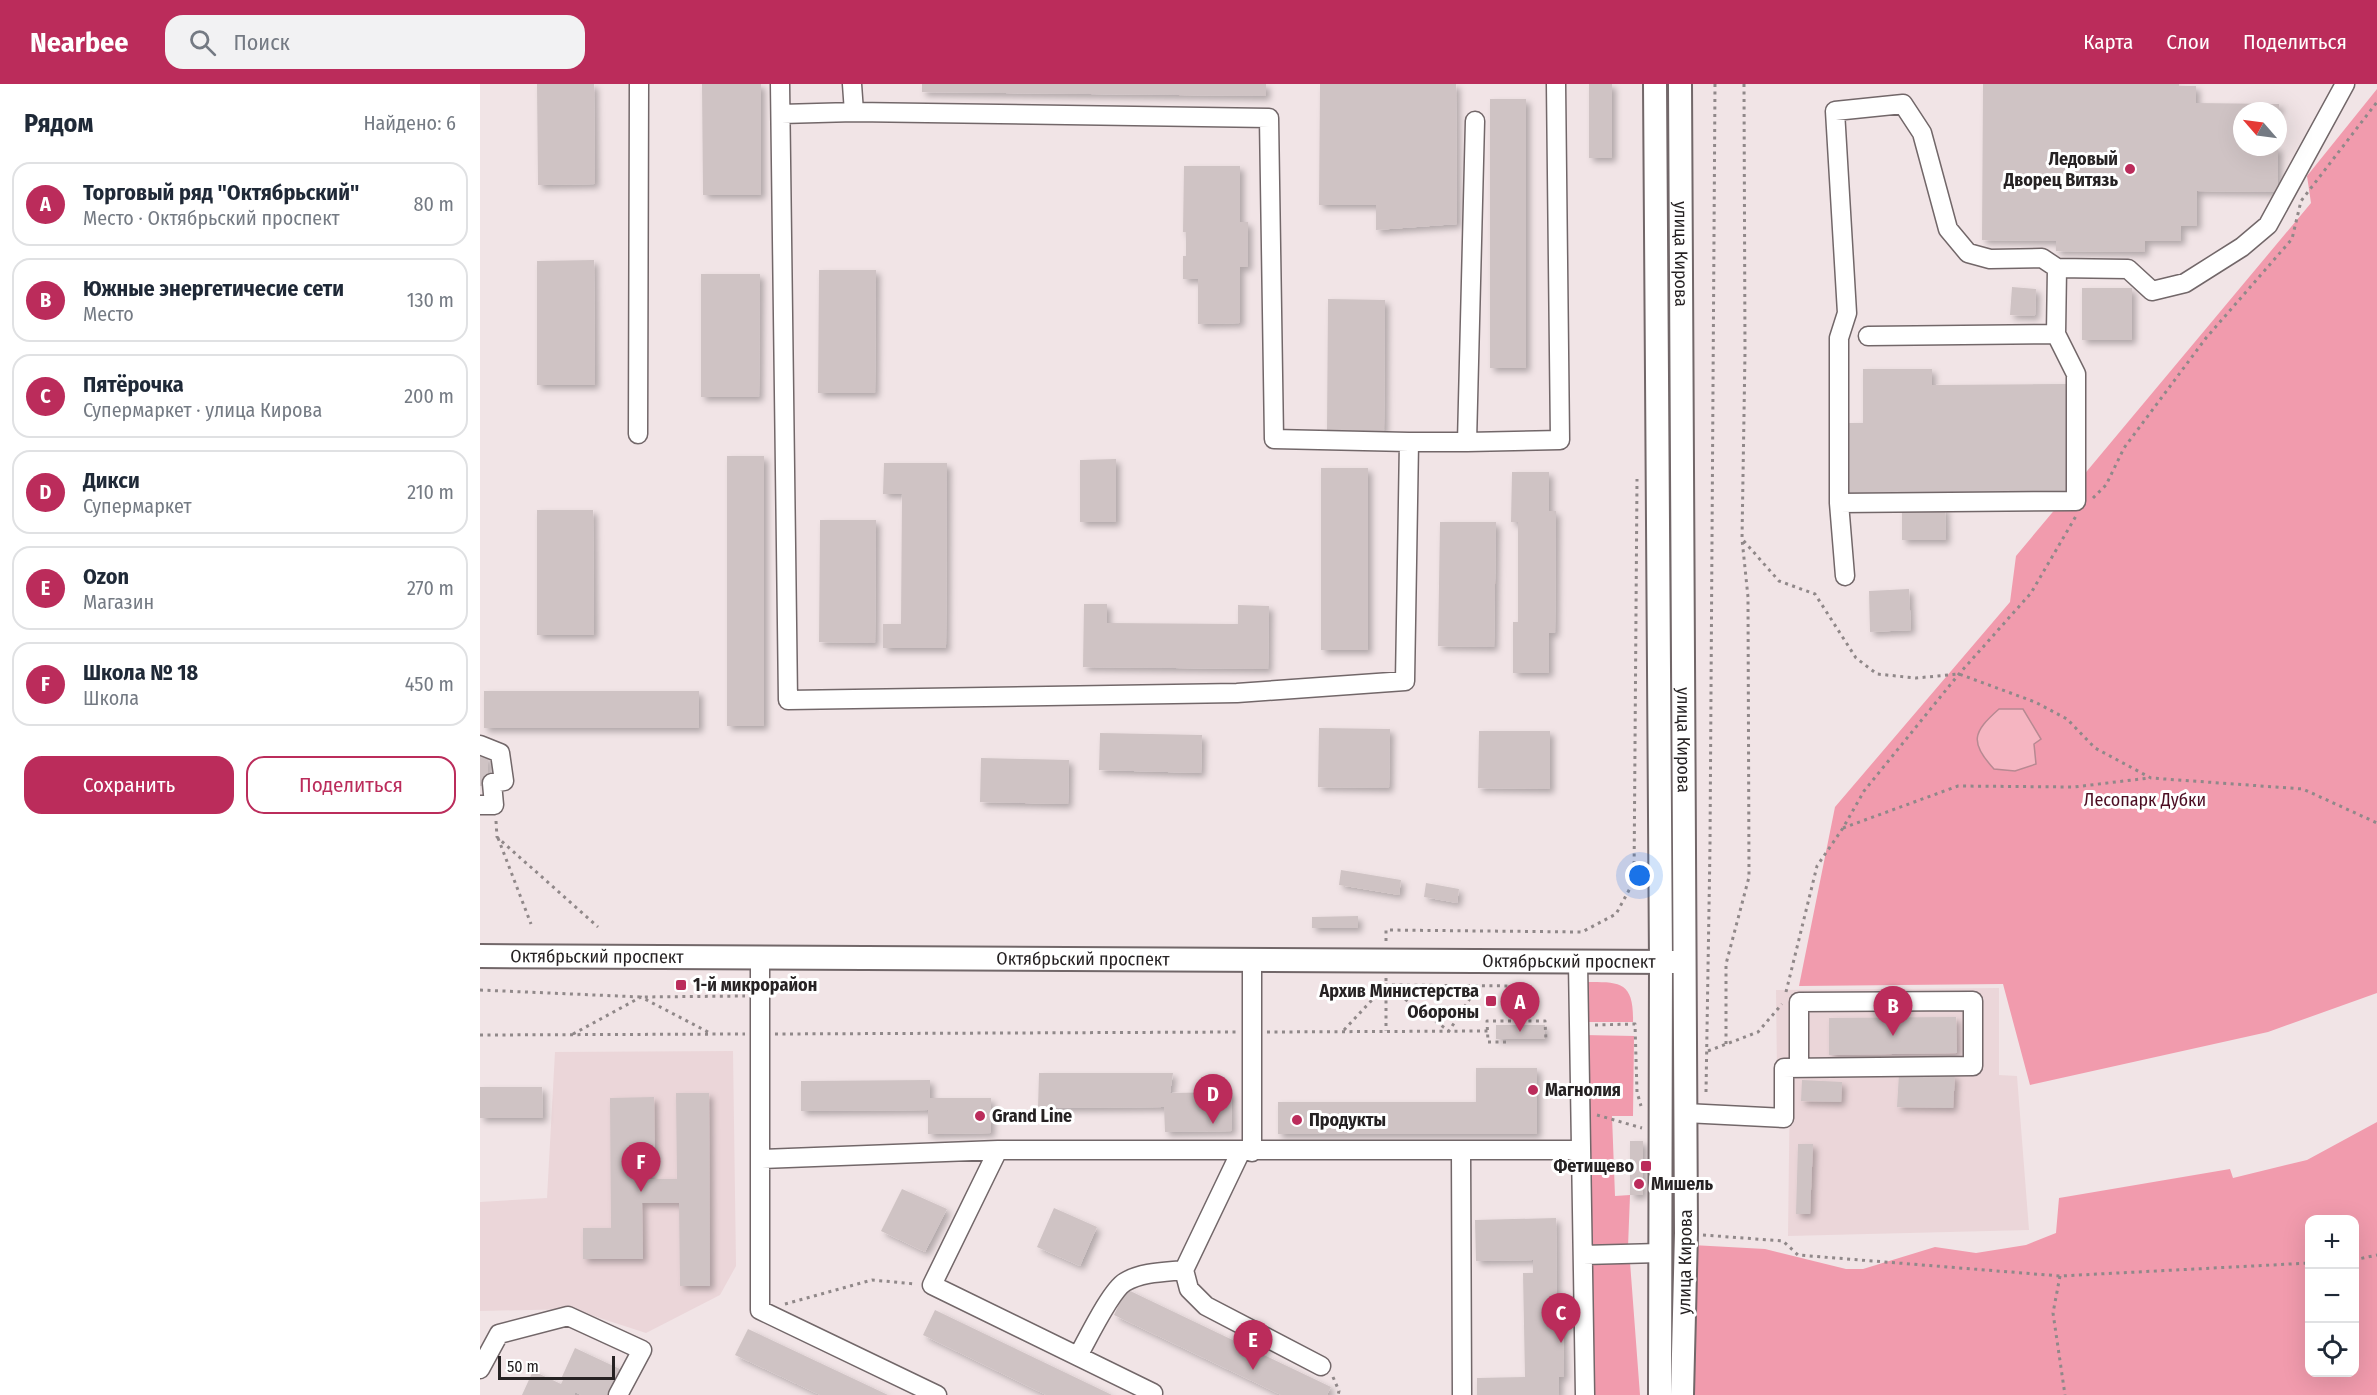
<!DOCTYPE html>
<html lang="ru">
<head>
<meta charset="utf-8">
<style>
	:root { --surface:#fff; --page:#f2f2f3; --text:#1f2937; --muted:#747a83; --line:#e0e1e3; --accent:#bb2c5b }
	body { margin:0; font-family:"Fira Sans Condensed",sans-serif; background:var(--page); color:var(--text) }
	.controls { position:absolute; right:18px; bottom:18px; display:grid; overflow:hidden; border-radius:12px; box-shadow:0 6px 24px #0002 }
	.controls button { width:54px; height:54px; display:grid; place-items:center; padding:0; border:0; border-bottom:2px solid var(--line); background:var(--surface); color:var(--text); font:30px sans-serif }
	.compass { position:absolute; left:1753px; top:18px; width:54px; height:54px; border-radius:50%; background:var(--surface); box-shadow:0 6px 24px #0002; rotate:298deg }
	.scale { position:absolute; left:18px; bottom:15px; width:117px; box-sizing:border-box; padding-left:6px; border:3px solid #262223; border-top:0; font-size:16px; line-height:21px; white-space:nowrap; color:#262223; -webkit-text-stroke:4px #fff; paint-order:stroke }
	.you { position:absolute; left:1160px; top:792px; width:21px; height:21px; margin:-15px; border:4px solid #fff; border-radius:50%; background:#1a73e8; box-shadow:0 0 0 9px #1a73e833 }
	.badge { display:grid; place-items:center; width:39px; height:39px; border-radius:50%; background:var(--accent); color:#fff; font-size:20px; font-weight:700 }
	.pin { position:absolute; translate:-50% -50px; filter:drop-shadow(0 2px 3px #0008) }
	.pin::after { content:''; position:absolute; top:32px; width:21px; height:18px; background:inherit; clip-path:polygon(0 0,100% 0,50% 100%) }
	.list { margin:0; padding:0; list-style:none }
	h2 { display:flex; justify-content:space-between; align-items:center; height:78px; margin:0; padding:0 24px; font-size:26px }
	h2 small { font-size:20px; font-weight:400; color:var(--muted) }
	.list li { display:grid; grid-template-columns:39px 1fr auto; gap:18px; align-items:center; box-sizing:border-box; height:84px; margin:0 12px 12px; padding:0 12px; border:2px solid var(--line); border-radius:18px }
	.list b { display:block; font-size:22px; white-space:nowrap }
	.list p { margin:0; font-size:20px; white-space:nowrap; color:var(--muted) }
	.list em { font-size:20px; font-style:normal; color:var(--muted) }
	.actions { display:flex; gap:12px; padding:18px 24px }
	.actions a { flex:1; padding:14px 0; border:2px solid var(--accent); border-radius:18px; text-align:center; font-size:21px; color:var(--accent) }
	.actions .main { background:var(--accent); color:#fff }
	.icon { flex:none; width:33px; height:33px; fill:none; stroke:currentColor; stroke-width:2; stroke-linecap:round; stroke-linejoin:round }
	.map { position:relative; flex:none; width:1897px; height:1311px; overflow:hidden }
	header { display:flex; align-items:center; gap:36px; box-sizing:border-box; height:84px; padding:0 30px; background:var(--accent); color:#fff }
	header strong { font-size:28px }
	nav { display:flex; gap:33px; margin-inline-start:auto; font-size:21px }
	.search { width:420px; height:54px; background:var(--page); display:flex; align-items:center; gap:15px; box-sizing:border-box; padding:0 21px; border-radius:18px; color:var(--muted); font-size:22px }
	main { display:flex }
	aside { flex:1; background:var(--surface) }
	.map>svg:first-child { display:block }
	.built { fill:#ebd6d9 }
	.green { fill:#f19bad; fill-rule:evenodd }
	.water { fill:#f5b5c1; stroke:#b78992; stroke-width:1.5 }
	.building { fill:#cfc3c4; filter:url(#shadow) }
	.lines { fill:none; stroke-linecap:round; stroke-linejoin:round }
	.minor-casing { stroke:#726769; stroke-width:21 }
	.major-casing { stroke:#726769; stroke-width:26 }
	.path { stroke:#908889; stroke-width:3; stroke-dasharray:3 4.5; stroke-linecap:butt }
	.minor { stroke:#fff; stroke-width:18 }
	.major { stroke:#fff; stroke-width:22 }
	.poi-dot { fill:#bb2c5b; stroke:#fff; stroke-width:2 }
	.labels { text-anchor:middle; stroke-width:6; stroke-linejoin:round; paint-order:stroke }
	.poi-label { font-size:18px; font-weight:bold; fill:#262223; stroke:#fff; text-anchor:start }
	.street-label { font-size:18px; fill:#262223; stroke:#fff }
	.park-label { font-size:18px; fill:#4c0d22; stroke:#fff }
</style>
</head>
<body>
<header>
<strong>Nearbee</strong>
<div class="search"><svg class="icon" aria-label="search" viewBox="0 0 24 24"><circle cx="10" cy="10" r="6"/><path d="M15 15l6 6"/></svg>Поиск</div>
<nav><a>Карта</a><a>Слои</a><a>Поделиться</a></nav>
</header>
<main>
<aside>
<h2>Рядом<small>Найдено: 6</small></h2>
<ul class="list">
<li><span class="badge">A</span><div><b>Торговый ряд &quot;Октябрьский&quot;</b><p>Место · Октябрьский проспект</p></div><em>80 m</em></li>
<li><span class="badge">B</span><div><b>Южные энергетичесие сети</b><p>Место</p></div><em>130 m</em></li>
<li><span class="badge">C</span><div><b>Пятёрочка</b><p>Супермаркет · улица Кирова</p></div><em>200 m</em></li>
<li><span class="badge">D</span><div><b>Дикси</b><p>Супермаркет</p></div><em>210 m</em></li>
<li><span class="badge">E</span><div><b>Ozon</b><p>Магазин</p></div><em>270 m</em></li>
<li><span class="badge">F</span><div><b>Школа № 18</b><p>Школа</p></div><em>450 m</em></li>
</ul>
<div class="actions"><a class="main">Сохранить</a><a>Поделиться</a></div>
</aside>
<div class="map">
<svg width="1897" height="1311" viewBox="0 0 1897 1311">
	<defs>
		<filter id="shadow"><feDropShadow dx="4" dy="4" stdDeviation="3" flood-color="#0004"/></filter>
	</defs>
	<rect width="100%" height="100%" fill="#f1e4e6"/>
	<path class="built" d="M 1519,904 L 1519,991 L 1537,992 L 1549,1146 L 1308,1152 L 1310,990 L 1297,989 L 1296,906 Z
		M 253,967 L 256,1182 L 240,1211 L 166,1249 L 92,1225 L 0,1227 L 0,1118 L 67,1114 L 75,968 Z"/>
	<path class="green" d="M 1897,5 L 1897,909 L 1788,948 L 1550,1001 L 1523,900 L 1319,902 L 1355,723 L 1530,518 L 1536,472 L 1831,119 L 1827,92 Z
		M 1103,898 C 1139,898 1154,896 1153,938 L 1104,938 Z
		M 1104,951 L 1154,952 L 1153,1032 L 1132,1032 L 1135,1112 L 1150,1111 L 1148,1163 L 1109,1163 Z
		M 1897,1038 L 1897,1311 L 1212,1311 L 1212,1161 L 1285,1165 L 1366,1185 L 1383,1185 L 1455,1163 L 1496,1169 L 1546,1161 L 1576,1149 L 1579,1114 L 1750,1085 L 1753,1094 L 1827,1076 ZM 1830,1136 L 1874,1136 L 1874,1288 L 1830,1288 Z
		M 1150,1178 L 1160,1311 L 1111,1311 L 1110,1180 Z"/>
	<path class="water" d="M 1519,625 L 1543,625 L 1561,655 L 1554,660 L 1556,680 L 1535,687 L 1514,685 C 1489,658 1493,648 1519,625 Z"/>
	<path class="building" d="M 57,0 L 114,0 L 115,100 L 58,101 Z
		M 222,0 L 281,0 L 281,111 L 223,111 Z
		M 442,0 L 786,0 L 786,12 L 442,8 Z
		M 840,0 L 976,0 L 977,140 L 896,146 L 896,121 L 839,121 Z
		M 1109,0 L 1132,0 L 1132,74 L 1109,74 Z
		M 1503,0 L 1699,0 L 1699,2 L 1716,2 L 1716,19 L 1799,20 L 1799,27 L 1762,27 L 1762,63 L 1798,63 L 1798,108 L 1717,107 L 1717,142 L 1701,142 L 1701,157 L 1665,157 L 1665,168 L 1576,167 L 1576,157 L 1502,156 Z
		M 1010,15 L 1046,15 L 1046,284 L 1010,284 Z
		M 704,82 L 760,82 L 760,138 L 768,138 L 768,183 L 760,183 L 760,239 L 718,240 L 718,195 L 703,195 L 703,172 L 706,172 L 706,148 L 703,148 Z
		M 114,176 L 115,301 L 57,301 L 57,177 Z
		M 339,186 L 396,186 L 395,309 L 338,309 Z
		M 221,190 L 280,190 L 279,313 L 221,313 Z
		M 1532,203 L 1556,205 L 1555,232 L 1530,231 Z
		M 1602,204 L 1652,204 L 1652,256 L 1602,256 Z
		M 848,215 L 905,216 L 904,347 L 847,346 Z
		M 1383,285 L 1452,285 L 1452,301 L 1588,300 L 1588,413 L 1369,414 L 1369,339 L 1383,339 Z
		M 247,372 L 284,372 L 284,642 L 247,642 Z
		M 636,375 L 636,438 L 600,438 L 600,376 Z
		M 404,379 L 467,379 L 466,564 L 403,564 L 403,540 L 421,540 L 422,410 L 403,410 Z
		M 841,384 L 888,384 L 888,566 L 841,566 Z
		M 1032,388 L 1069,388 L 1069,427 L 1076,427 L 1075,549 L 1069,549 L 1069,589 L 1033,589 L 1033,538 L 1038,538 L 1038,438 L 1031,438 Z
		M 1422,423 L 1465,423 L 1466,456 L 1422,456 Z
		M 57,426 L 113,426 L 114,551 L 57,551 Z
		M 340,436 L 396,436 L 395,559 L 339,558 Z
		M 960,438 L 1016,438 L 1014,563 L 958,562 Z
		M 1429,505 L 1431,546 L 1390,548 L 1389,507 Z
		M 604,520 L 627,520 L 627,539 L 758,540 L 758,521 L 789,522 L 788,585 L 603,583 Z
		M 4,607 L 219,607 L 219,644 L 4,644 Z
		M 839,644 L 910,645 L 909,704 L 838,703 Z
		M 999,647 L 1070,647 L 1070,705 L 998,704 Z
		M 620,649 L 722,651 L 721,689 L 619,686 Z
		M 0,672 L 8,672 L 8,702 L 0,702 Z
		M 501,674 L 589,676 L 588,720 L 500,718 Z
		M 861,786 L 921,796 L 919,811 L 859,801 Z
		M 946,799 L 979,805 L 977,819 L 944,813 Z
		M 878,832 L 878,844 L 832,844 L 832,833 Z
		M 1476,933 L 1477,969 L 1349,971 L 1349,934 Z
		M 1016,941 L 1065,941 L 1065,955 L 1016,955 Z
		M 996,984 L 1057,984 L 1057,1050 L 798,1050 L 798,1018 L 996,1018 Z
		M 559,989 L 693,989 L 690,1009 L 751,1008 L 752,1047 L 685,1048 L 684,1023 L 558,1024 Z
		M 1419,990 L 1475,991 L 1473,1024 L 1417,1023 Z
		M 450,996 L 450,1014 L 511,1014 L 511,1049 L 448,1050 L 448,1026 L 321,1027 L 321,997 Z
		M 1322,996 L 1362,998 L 1361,1018 L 1321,1017 Z
		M 0,1003 L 62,1003 L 63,1034 L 0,1034 Z
		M 196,1009 L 229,1009 L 230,1202 L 200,1202 L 199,1119 L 162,1119 L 163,1175 L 103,1175 L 103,1144 L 131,1144 L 130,1014 L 174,1013 L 175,1074 L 170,1074 L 170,1095 L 197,1095 Z
		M 1150,1057 L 1163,1057 L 1163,1111 L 1150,1111 Z
		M 1318,1060 L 1333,1060 L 1330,1130 L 1316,1130 Z
		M 422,1105 L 467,1125 L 445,1168 L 401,1147 Z
		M 574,1124 L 617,1143 L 600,1182 L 557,1163 Z
		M 1076,1134 L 1077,1234 L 1083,1234 L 1084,1293 L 1079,1293 L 1079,1311 L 997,1311 L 997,1294 L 1045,1293 L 1043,1189 L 1053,1189 L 1053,1176 L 996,1177 L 995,1136 Z
		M 646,1205 L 851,1303 L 847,1311 L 801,1311 L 634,1231 Z
		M 455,1226 L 632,1311 L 566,1311 L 443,1251 Z
		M 268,1245 L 408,1311 L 340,1311 L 255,1271 Z
		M 95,1264 L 142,1286 L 130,1311 L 101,1311 L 95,1308 L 94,1311 L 42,1311 L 53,1287 L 81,1300 L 83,1296 L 81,1295 Z"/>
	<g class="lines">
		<defs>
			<path id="minor" d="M 300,0 L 308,616 L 757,609 L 925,597 L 929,358 L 794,355 L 789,34 L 374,28 L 301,30
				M 372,0 L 374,28
				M 1388,252 L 1576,250 L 1577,184
				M 158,350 L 159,0
				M 922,358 L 987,358 L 995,37
				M 987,358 L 1080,356 L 1076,0
				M 1359,419 L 1596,417 L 1596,290 L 1576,250
				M 1365,492 L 1359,419 L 1359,254 L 1367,229 L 1355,27 L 1423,20 L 1442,49 L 1468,145 L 1488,169 L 1510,175 L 1562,174 L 1577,184 L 1648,185 L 1672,207 L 1705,199 L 1762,163 L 1788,141 L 1865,0
				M 0,661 L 20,669 L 24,697 L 12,699 L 14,721 L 0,721
				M 280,874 L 280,1075 L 518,1066 L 981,1066
				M 772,877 L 772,1068
				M 1098,878 L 1105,1311
				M 1205,1029 L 1304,1034 L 1304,984 L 1493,982 L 1493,917 L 1319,918 L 1319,983
				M 518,1066 L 452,1201 L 673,1309
				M 761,1067 L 704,1186 L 709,1205 L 726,1222 L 841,1282
				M 280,1075 L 280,1226 L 457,1311
				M 1103,1171 L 1180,1169
				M 598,1272 C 607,1256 631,1206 645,1198 C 662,1188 685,1188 704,1186
				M 0,1285 L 19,1250 L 88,1232 L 162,1266 L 138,1311
				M 982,1311 L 981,1066 L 1101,1066"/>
			<g id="major">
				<path d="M 1175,0 L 1181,878 L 1180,1311"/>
				<path id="s1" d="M 1200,0 L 1206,1149 L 1202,1311"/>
				<path id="s2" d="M 0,872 L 1194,878"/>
			</g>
		</defs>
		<use href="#minor" class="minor-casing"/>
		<use href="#major" class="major-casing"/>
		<path class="path" d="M 1264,0 L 1265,268 L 1262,455 L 1299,497 L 1335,510 L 1376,574 L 1397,590 L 1436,594 L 1479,590 L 1555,618 L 1587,635 L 1615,664 L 1671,694 L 1823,705 L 1897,739
			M 1613,414 L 1626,401 L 1644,364 L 1726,254 L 1812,155 L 1821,117 L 1897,18
			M 16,737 L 17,753 L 118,843
			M 1363,744 L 1478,702 L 1594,703 L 1669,694
			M 18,754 L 51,840
			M 906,857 L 906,846 L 1102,848 L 1136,830 L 1154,797 L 1157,395
			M 906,894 L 906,947
			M 907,902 L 969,947 L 998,902
			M 0,906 L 161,913 L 265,912
			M 1306,908 L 1337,782 L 1363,744 L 1384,707 L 1479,590 L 1551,509 L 1596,432
			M 1115,941 L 1155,940 L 1157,1008 L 1161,1022
			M 864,946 L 906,901 L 1040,902 L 1039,937 L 1065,937 L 1066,957
			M 787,948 L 1008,947
			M 93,950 L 161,913 L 230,949
			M 295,950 L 757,948
			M 0,951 L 265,950
			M 1026,958 L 1008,958 L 1007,937 L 1038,937
			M 1246,960 L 1246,880 L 1269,793 L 1268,513 L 1262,455
			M 1228,967 L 1278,948 L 1302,920
			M 1226,1008 L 1230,762 L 1235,0
			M 1117,1031 L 1162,1044
			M 1223,1151 L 1303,1157 L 1318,1171 L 1580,1192 L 1830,1179
			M 1874,1176 L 1897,1171
			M 1580,1192 L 1573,1229 L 1585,1311
			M 305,1220 L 392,1196 L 436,1200
			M 853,1293 L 859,1307 L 858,1311"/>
		<use href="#minor" class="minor"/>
		<use href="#major" class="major"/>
	</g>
	<g class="poi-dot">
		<circle cx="1650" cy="85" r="6"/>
		<rect x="195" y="895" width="12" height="12" rx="3"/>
		<rect x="1005" y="911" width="12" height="12" rx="3"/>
		<circle cx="1053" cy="1006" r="6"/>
		<circle cx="500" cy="1032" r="6"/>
		<circle cx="817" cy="1036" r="6"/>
		<rect x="1160" y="1076" width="12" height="12" rx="3"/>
		<circle cx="1159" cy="1100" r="6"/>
	</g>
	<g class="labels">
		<g class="poi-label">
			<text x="1638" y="81" text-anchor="end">Ледовый<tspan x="1638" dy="21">Дворец Витязь</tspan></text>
			<text x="213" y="907">1-й микрорайон</text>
			<text x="999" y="913" text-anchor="end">Архив Министерства<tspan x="999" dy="21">Обороны</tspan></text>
			<text x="1065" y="1012">Магнолия</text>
			<text x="512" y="1038">Grand Line</text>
			<text x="829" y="1042">Продукты</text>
			<text x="1154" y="1088" text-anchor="end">Фетищево</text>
			<text x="1171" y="1106">Мишель</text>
		</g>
		<g class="street-label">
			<text dy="6" stroke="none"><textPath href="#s1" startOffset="170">улица Кирова</textPath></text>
			<text dy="6" stroke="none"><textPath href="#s1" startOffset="656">улица Кирова</textPath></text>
			<text dy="6" stroke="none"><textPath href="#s2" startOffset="117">Октябрьский проспект</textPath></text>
			<text dy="6" stroke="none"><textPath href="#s2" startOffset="603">Октябрьский проспект</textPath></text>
			<text dy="6" stroke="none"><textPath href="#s2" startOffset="1089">Октябрьский проспект</textPath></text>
			<text transform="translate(1205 1178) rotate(-89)" y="6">улица Кирова</text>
		</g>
		<g class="park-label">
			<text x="1665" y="722">Лесопарк Дубки</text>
		</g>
	</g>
</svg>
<div class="controls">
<button>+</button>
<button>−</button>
<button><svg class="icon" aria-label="locate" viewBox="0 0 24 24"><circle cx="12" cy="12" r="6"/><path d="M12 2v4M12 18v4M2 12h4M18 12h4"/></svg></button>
</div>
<svg class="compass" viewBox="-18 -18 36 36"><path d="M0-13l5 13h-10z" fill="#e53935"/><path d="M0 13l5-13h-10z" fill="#747a83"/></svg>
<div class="scale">50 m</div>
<div class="you"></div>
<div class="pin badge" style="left:1040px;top:948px">A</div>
<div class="pin badge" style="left:1413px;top:952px">B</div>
<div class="pin badge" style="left:1081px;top:1259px">C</div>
<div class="pin badge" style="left:733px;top:1040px">D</div>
<div class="pin badge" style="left:773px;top:1286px">E</div>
<div class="pin badge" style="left:161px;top:1108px">F</div>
</div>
</main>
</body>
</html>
